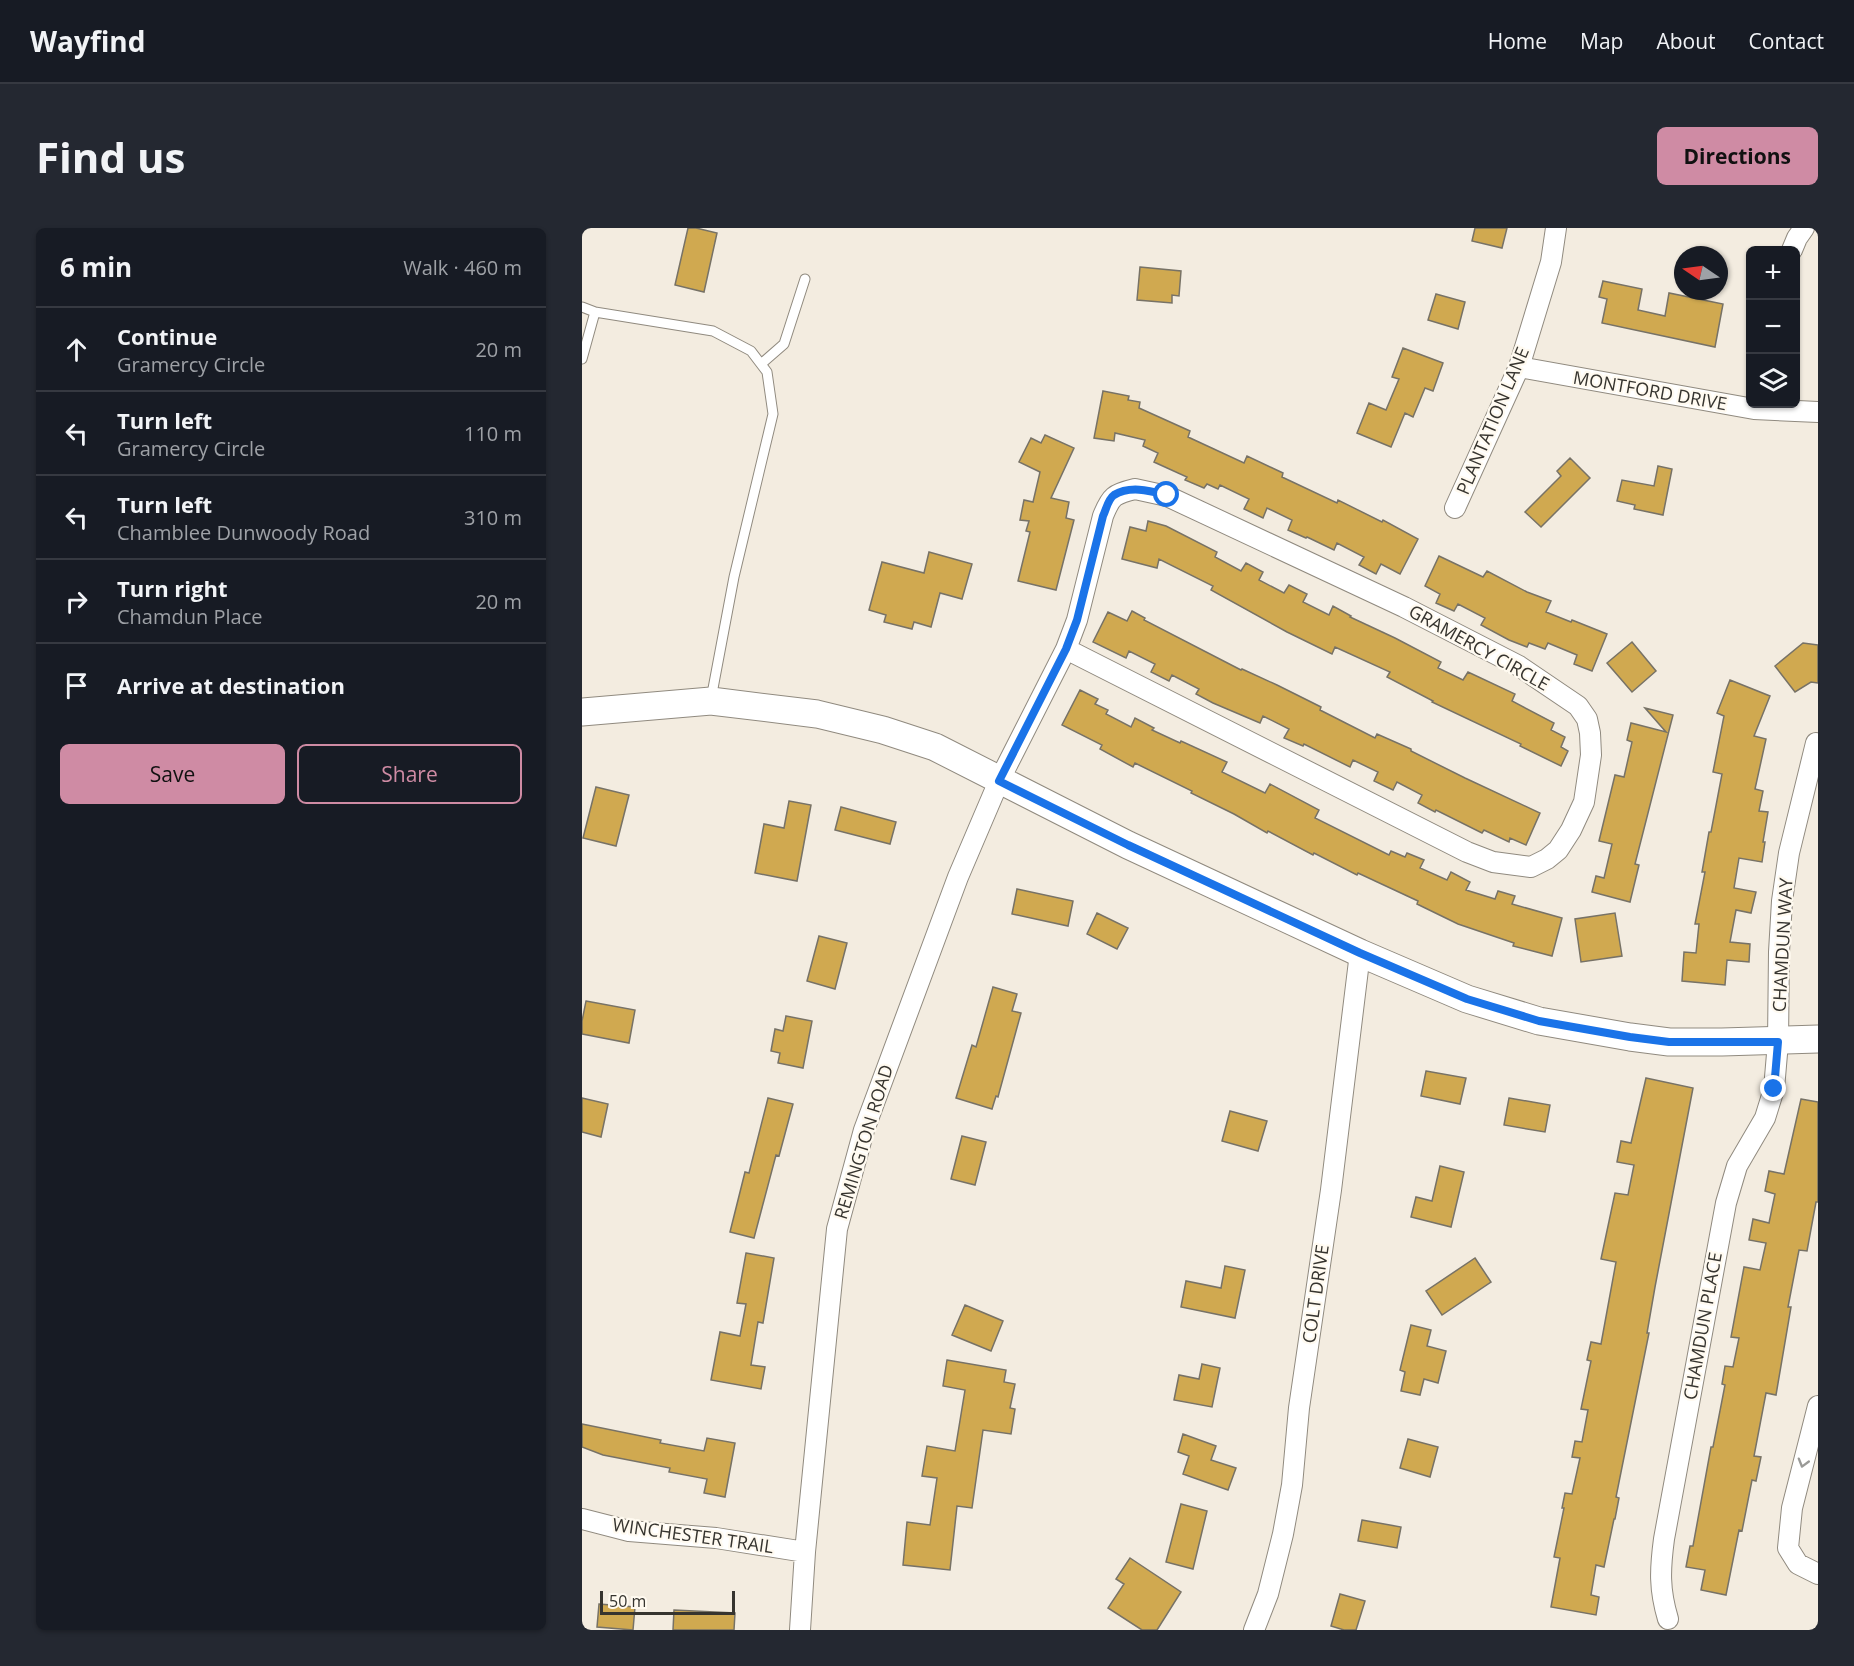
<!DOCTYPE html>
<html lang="en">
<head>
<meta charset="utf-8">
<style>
	:root { --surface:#171b24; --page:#242831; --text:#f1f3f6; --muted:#9ea1a6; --line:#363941; --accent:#cf8ba4 }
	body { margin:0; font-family:"Open Sans",sans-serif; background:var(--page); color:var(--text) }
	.controls { position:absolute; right:18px; top:18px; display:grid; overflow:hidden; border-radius:9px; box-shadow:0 2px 4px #0004 }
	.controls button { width:54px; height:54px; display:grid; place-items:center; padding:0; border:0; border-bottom:2px solid var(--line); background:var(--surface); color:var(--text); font:30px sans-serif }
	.compass { position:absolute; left:1092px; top:18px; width:54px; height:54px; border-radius:50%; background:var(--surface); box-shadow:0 2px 4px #0004; rotate:283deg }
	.scale { position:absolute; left:18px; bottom:15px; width:135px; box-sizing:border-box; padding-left:6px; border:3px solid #36342f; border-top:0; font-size:16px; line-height:21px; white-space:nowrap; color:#36342f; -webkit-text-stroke:4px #fffaf0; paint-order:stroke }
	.stop { position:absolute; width:18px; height:18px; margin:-14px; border:4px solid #1a73e8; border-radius:50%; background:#fff }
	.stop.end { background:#1a73e8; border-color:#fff; box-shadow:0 2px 6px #0008 }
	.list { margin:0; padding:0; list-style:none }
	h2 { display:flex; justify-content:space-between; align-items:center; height:78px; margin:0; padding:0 24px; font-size:26px }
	h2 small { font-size:20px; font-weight:400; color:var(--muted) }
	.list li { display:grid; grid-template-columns:39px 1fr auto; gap:18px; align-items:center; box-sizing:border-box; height:84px; padding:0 24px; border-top:2px solid var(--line) }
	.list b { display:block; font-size:22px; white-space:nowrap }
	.list p { margin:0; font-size:20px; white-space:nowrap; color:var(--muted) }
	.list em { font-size:20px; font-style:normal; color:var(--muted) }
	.actions { display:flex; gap:12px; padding:18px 24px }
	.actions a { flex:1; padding:14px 0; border:2px solid var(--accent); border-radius:9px; text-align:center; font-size:21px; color:var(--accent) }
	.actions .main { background:var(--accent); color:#111 }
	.icon { flex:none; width:33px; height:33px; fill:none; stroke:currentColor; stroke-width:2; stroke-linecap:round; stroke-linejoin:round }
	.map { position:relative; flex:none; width:1236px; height:1402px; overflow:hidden; border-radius:9px }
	header { display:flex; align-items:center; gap:36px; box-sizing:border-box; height:84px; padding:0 30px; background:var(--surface); border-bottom:2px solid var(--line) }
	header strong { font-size:28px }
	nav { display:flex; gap:33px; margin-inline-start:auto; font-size:21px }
	.intro { display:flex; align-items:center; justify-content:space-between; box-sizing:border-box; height:144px; padding:0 36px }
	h1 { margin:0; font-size:42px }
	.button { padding:15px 27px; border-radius:9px; background:var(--accent); color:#111; font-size:21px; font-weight:700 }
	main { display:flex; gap:36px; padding:0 36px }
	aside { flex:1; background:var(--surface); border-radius:9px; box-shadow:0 2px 4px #0004 }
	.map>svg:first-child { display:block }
	.building { fill:#d0a950; stroke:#777266; stroke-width:1.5 }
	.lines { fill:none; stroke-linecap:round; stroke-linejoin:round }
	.lane-casing { stroke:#908a7f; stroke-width:11 }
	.street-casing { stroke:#908a7f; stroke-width:22 }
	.secondary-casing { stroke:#908a7f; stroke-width:29 }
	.lane { stroke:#fff; stroke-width:9 }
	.street { stroke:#fff; stroke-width:20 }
	.secondary { stroke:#fff; stroke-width:27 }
	.oneway { stroke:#9a9a97 }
	.route { stroke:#1a73e8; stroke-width:8 }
	.labels { text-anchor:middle; stroke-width:4.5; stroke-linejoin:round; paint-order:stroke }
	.street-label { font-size:18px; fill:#36342f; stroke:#fffaf0 }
</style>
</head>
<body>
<header>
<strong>Wayfind</strong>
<nav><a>Home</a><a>Map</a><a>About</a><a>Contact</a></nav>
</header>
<div class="intro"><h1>Find us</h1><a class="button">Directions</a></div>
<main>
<aside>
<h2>6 min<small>Walk · 460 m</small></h2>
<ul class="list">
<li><svg class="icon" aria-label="ahead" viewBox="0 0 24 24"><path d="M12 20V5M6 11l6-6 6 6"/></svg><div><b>Continue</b><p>Gramercy Circle</p></div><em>20 m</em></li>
<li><svg class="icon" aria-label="left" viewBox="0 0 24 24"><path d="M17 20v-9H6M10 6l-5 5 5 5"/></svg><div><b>Turn left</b><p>Gramercy Circle</p></div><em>110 m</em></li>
<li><svg class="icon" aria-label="left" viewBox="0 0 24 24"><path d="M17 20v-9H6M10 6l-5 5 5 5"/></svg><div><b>Turn left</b><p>Chamblee Dunwoody Road</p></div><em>310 m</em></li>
<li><svg class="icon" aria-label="right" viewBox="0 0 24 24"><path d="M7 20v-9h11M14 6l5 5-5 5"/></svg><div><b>Turn right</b><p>Chamdun Place</p></div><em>20 m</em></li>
<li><svg class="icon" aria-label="arrive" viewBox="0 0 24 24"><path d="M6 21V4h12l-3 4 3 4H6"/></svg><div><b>Arrive at destination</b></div></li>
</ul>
<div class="actions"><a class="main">Save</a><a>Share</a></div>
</aside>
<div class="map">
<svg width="1236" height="1402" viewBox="0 0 1236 1402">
	<rect width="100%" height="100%" fill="#f3ece0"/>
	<path class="building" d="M 106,0 L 114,0 L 135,5 L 122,64 L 93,57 Z
		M 893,0 L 925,0 L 920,20 L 890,13 Z
		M 558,39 L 599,43 L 597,68 L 590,67 L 590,75 L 555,72 Z
		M 1021,53 L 1060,61 L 1056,82 L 1083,88 L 1087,65 L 1141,76 L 1133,119 L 1020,95 L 1025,71 L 1017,69 Z
		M 854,66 L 883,74 L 876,101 L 846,92 Z
		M 821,120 L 861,135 L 851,163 L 843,160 L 831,189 L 823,185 L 809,219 L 775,205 L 787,175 L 804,182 L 817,151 L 810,149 Z
		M 521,163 L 547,168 L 546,172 L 558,174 L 557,180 L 608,203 L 606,209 L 662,235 L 665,228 L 701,245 L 700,249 L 755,275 L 756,272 L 800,294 L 801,292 L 836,311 L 818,346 L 799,336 L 794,346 L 777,337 L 782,329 L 755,315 L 752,322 L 725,309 L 724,310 L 706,302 L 710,292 L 685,280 L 681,290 L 662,281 L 667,271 L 638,257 L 636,261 L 625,256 L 622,260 L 603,252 L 605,249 L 572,234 L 576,225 L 561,218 L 563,212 L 533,205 L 532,213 L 512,210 Z
		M 463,207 L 492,220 L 469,270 L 487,274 L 484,290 L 492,292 L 474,362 L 436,353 L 448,304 L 444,303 L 447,293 L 438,292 L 442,272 L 451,274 L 458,244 L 437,234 L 449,210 L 459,215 Z
		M 988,230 L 1008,250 L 959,299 L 943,284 L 979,248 L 975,243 Z
		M 1076,238 L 1090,241 L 1081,287 L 1052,281 L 1053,277 L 1035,273 L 1040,252 L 1072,258 Z
		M 566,293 L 584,298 L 635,324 L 633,329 L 659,343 L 664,335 L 681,344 L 677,352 L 702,365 L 707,357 L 725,366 L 721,374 L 747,387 L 751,378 L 769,388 L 768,389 L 813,410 L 859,434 L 856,440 L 881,452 L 886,444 L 933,466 L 930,473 L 972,495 L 969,502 L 983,509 L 979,519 L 986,523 L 979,538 L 938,518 L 939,516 L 850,474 L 851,473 L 805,449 L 808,444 L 753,419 L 750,426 L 705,404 L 629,362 L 631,358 L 577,331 L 575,340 L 540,331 L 548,299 L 564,303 Z
		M 347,324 L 390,336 L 380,371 L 358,365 L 349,399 L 332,394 L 330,401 L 302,394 L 304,387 L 287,382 L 300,334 L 342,345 Z
		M 857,328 L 901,349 L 905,343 L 945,364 L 969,373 L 964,384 L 989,394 L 990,392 L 1025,406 L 1010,443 L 992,436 L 995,427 L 966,415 L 963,421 L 947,415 L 945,419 L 927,412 L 899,397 L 903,390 L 876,376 L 872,383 L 854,375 L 858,366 L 843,358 Z
		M 550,383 L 563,390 L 562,392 L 659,442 L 660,441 L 695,457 L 739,479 L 738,482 L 793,510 L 795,506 L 829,521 L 829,523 L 883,550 L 958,585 L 944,617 L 928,610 L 927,614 L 902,602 L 900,605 L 854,582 L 853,584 L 836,575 L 840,567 L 815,554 L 811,562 L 792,553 L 796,544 L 771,532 L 768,539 L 722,516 L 721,518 L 702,510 L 707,501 L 681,488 L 678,495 L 631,475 L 614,466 L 617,461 L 590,447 L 587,453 L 569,444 L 573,436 L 547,423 L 544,430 L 511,414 L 526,384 L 545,393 Z
		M 1050,414 L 1074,443 L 1050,464 L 1025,435 Z
		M 1221,415 L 1236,417 L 1236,455 L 1229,454 L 1213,464 L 1193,438 Z
		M 1148,452 L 1188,468 L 1172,508 L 1184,511 L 1173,561 L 1181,563 L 1177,583 L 1186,584 L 1181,614 L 1183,614 L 1180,634 L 1157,630 L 1152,660 L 1174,664 L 1169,685 L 1154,682 L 1148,714 L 1168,716 L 1167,734 L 1145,732 L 1143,757 L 1100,753 L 1102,724 L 1114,725 L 1117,696 L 1113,696 L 1123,644 L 1120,644 L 1127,604 L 1129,604 L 1140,546 L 1131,544 L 1142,488 L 1135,485 Z
		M 498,462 L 516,471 L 513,476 L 526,482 L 524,486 L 549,499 L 553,490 L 572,500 L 570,502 L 598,515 L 599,513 L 645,534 L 640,544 L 683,565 L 688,556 L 737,582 L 733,590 L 807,627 L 809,623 L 823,629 L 825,625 L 842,632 L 838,640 L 865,652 L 869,644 L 888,654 L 884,662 L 913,671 L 916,663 L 933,668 L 930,676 L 980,690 L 970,728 L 931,718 L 932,715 L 876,696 L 835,676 L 836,673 L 776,645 L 775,647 L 732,625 L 731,627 L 686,603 L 685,605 L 652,586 L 609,565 L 610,563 L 553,535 L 551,539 L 518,521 L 520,517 L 480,497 Z
		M 1063,480 L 1091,487 L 1053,636 L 1057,637 L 1048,674 L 1010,664 L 1014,648 L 1022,650 L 1030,616 L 1017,613 L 1033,547 L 1042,549 L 1050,514 L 1045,512 L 1049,495 L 1084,504 Z
		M 14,559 L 47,567 L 34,618 L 1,610 Z
		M 207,573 L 229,577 L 215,653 L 173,645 L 182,596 L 202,600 Z
		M 259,579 L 314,594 L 308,616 L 253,602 Z
		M 435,661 L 491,673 L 486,698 L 430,686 Z
		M 515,685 L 546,700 L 535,721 L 505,706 Z
		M 1033,685 L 1040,728 L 999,734 L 993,691 Z
		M 237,708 L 265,715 L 253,761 L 225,753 Z
		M 411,759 L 435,766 L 430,783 L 439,785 L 416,869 L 414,868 L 410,881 L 374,870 L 390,817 L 394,819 Z
		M 4,773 L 53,782 L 47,815 L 0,806 L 0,793 Z
		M 204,788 L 230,793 L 221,840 L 196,835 L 198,825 L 189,823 L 193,801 L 201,803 Z
		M 844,843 L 884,850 L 878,876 L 839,868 Z
		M 1064,850 L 1111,860 L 1073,1059 L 1065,1105 L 1067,1105 L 1034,1269 L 1037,1270 L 1033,1291 L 1032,1291 L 1022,1339 L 1014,1337 L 1009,1367 L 1017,1369 L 1014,1387 L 969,1379 L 978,1330 L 972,1329 L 982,1280 L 980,1280 L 983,1265 L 990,1266 L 998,1230 L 990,1229 L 993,1213 L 1000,1214 L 1006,1182 L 999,1181 L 1009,1133 L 1005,1132 L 1009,1114 L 1019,1116 L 1034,1034 L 1019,1031 L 1033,965 L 1046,967 L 1052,937 L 1035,934 L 1039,913 L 1049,915 Z
		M 0,870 L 26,876 L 19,909 L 0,904 Z
		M 186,870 L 211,876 L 197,928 L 194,927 L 172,1010 L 148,1004 L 163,944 L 167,945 Z
		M 927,870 L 968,877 L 963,904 L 922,897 Z
		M 1219,871 L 1236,874 L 1236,974 L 1234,974 L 1225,1023 L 1217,1022 L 1206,1079 L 1209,1079 L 1194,1167 L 1184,1165 L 1172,1228 L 1179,1229 L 1174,1253 L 1170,1252 L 1160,1303 L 1157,1302 L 1144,1367 L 1119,1362 L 1123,1342 L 1104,1339 L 1108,1318 L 1111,1318 L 1129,1219 L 1131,1219 L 1143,1157 L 1140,1156 L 1143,1138 L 1151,1139 L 1157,1110 L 1149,1109 L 1162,1039 L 1178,1042 L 1184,1015 L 1167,1012 L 1171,991 L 1187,995 L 1193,966 L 1183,963 L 1187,943 L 1202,946 Z
		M 648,883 L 685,893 L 676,923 L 640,913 Z
		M 380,908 L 404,914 L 393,957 L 369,951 Z
		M 858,938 L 882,944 L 869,999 L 829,989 L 834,969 L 850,973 Z
		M 164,1025 L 192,1030 L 181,1095 L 176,1094 L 169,1137 L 183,1139 L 179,1161 L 129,1152 L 138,1104 L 158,1108 L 164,1076 L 155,1075 Z
		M 893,1030 L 909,1054 L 860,1087 L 844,1063 Z
		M 643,1038 L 663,1042 L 653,1090 L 599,1079 L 604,1053 L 639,1060 Z
		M 383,1077 L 421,1093 L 409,1123 L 370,1107 Z
		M 829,1097 L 849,1102 L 845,1118 L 864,1123 L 856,1155 L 842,1151 L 838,1167 L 819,1163 L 823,1144 L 818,1142 Z
		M 365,1132 L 424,1142 L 422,1154 L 433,1156 L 428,1180 L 433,1181 L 429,1206 L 401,1202 L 390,1280 L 375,1278 L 368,1342 L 321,1337 L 325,1294 L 348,1297 L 355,1250 L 340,1248 L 345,1218 L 373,1223 L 383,1162 L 361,1158 Z
		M 620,1136 L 638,1140 L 630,1179 L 592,1172 L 597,1147 L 617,1151 Z
		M 0,1196 L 79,1212 L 78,1215 L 122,1223 L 125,1210 L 153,1215 L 143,1269 L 122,1265 L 125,1251 L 87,1244 L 88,1240 L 21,1227 L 0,1219 Z
		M 601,1206 L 634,1218 L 629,1232 L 654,1240 L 646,1262 L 601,1246 L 607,1228 L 596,1224 Z
		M 826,1211 L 856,1219 L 848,1249 L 818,1240 Z
		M 599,1276 L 625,1283 L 611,1341 L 584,1334 Z
		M 780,1292 L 819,1299 L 815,1320 L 776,1313 Z
		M 548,1330 L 599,1364 L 575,1402 L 560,1402 L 526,1380 L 542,1356 L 534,1351 Z
		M 758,1366 L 783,1373 L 774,1402 L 762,1402 L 749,1398 Z
		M 17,1376 L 53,1379 L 51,1402 L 15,1399 Z
		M 92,1382 L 153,1385 L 152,1402 L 91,1402 Z"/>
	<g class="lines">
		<defs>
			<path id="lane" d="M 0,79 L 13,84 L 131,103 L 169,123 L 185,144 L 191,186 L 152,349 L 129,471
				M 0,131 L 13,84
				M 179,136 L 202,116 L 223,51"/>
			<path id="street" d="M 1210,22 L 1215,10 L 1222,0
				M 937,139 L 1172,181 L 1236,184
				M 553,261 L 585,268 L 822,379 L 937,438 L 996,478 L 1005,491 L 1008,505 L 1009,527 L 1002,574 L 989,602 L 976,622 L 965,631 L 949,639 L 911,634 L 885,624 L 484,421 L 495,392 L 521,288 C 529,268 532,266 553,261 Z
				M 873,280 L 937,139 L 969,34 L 974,0
				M 1236,1178 L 1210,1280 L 1206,1320 L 1216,1336 L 1236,1346
				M 0,1291 L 47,1303 L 134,1310 L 223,1324
				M 1086,1391 C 1077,1361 1078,1341 1082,1311 L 1144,975 L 1155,938 L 1183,890 L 1192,861 L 1196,814 L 1197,724 L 1200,673 L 1207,625 L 1234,515
				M 218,1402 L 223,1324 L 255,1001 L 282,902 L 376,649 L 417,553 L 484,421
				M 672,1402 L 686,1366 L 701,1306 L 710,1257 L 717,1180 L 749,962 L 778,725"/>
			<path id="secondary" d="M 0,484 L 129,473 L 235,486 L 301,502 L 353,519 L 546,617 L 778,725 L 885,771 L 957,793 L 1048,809 L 1087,814 L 1140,814 L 1236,811"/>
		</defs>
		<use href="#lane" class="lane-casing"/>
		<use href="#street" class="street-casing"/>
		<use href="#secondary" class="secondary-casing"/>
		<use href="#lane" class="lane"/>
		<use href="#street" class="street"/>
		<use href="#secondary" class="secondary"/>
	</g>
	<defs><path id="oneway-chevron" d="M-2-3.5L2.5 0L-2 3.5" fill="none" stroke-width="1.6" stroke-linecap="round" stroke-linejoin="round" transform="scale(1.5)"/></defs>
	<use class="oneway" href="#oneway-chevron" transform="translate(1221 1235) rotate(106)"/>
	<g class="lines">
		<path class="route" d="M 585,267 C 569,263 548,257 532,267 C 526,271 524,282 521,288 L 495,392 L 484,421 L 417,553 L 546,617 L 778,725 L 885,771 L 957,793 L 1048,809 L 1087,814 L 1196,814 L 1192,861"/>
	</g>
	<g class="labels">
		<g class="street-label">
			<text transform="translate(1068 163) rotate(10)" y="6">MONTFORD DRIVE</text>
			<text transform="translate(911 193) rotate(-67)" y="6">PLANTATION LANE</text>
			<text transform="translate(897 420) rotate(29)" y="6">GRAMERCY CIRCLE</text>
			<text transform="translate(1201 717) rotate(-87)" y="6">CHAMDUN WAY</text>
			<text transform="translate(282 914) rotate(-73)" y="6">REMINGTON ROAD</text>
			<text transform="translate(734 1066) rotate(-82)" y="6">COLT DRIVE</text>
			<text transform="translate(1121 1098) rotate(-80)" y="6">CHAMDUN PLACE</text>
			<text transform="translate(111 1308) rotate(8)" y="6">WINCHESTER TRAIL</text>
		</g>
	</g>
</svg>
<div class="controls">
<button>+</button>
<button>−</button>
<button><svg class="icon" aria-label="layers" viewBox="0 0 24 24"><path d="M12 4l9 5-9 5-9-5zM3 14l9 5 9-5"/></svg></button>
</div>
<svg class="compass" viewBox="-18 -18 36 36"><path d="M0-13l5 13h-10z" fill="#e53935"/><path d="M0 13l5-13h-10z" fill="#9ea1a6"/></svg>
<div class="scale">50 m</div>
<div class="stop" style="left:585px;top:267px"></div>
<div class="stop end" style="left:1192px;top:861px"></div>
</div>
</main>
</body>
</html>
